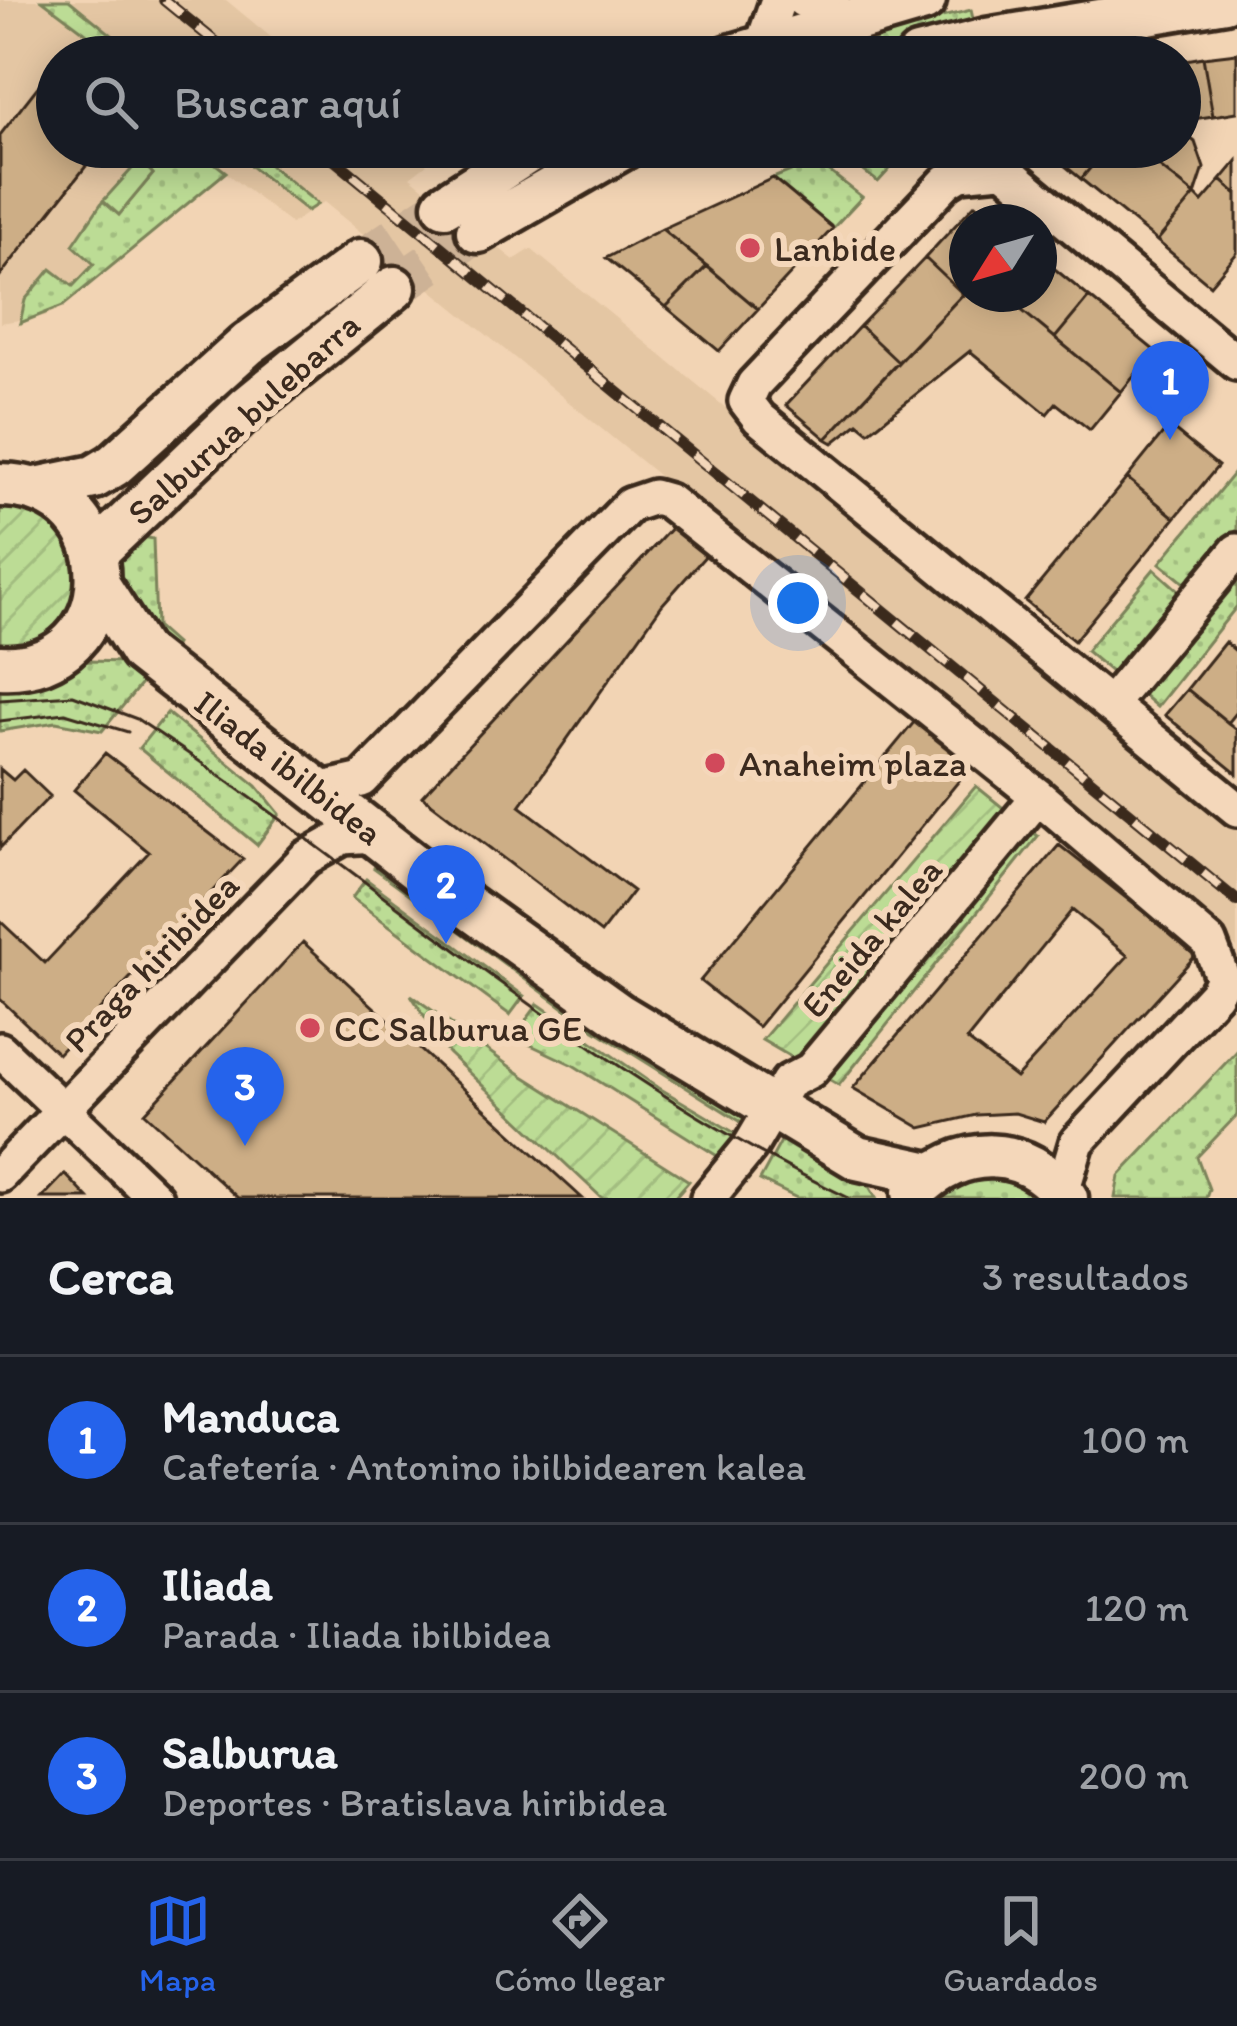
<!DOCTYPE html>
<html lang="es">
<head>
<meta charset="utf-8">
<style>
	:root { --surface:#171b24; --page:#20242c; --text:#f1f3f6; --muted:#9ea1a6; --line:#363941; --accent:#2563eb }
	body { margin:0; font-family:Itim,sans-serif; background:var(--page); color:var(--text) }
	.compass { position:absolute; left:949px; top:204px; width:108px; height:108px; border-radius:50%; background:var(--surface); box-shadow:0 6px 30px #0003; rotate:233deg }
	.you { position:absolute; left:798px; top:603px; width:42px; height:42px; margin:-30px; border:9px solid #fff; border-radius:50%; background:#1a73e8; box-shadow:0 0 0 18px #1a73e833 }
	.badge { display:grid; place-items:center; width:78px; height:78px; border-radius:50%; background:var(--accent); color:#fff; font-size:39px; font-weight:700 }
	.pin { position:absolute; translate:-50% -99px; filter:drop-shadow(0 3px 6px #0008) }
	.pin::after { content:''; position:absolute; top:63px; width:42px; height:36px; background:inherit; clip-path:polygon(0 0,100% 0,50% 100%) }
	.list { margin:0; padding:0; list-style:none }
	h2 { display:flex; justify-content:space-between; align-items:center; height:156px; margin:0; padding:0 48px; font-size:51px }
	h2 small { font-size:39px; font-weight:400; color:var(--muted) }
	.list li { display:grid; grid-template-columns:78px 1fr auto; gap:36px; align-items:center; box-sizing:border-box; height:168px; padding:0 48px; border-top:3px solid var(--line) }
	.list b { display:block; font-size:45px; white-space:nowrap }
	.list p { margin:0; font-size:39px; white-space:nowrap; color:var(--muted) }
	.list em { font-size:39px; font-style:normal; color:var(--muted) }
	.icon { flex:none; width:66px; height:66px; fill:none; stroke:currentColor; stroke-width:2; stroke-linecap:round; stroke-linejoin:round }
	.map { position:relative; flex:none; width:1237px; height:1198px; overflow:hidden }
	.search { position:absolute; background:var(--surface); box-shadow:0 6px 30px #0003; left:36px; right:36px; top:36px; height:132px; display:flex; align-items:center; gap:30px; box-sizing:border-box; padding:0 42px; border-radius:66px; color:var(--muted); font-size:45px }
	.sheet { height:660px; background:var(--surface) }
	nav { display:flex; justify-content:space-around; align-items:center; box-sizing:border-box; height:168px; border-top:3px solid var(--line); background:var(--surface); font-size:33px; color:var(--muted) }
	nav a { display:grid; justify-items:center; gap:6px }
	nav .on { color:var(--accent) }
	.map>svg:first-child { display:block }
	.built { fill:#e4c6a3 }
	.grass { fill:url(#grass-dots); stroke:#7c835a; stroke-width:3 }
	.park { fill:url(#park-tufts); stroke:#7c835a; stroke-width:3 }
	.garden { fill:url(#garden-furrows); stroke:#7c835a; stroke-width:3 }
	.building { fill:#cdae86; stroke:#3b2a1e; stroke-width:3; fill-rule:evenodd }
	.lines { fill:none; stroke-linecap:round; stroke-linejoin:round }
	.major-tunnel { stroke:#cdb296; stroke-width:42; stroke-dasharray:42 21; stroke-linecap:butt }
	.minor-casing { stroke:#3b2a1e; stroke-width:42 }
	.major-casing { stroke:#3b2a1e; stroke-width:51 }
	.minor { stroke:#f4d7ba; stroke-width:33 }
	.major { stroke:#f4d7ba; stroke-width:42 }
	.tram { stroke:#3b2a1e; stroke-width:3 }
	.rail-casing { stroke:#3b2a1e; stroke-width:12 }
	.rail { stroke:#f4d7ba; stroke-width:8; stroke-dasharray:22; stroke-linecap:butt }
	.poi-dot { fill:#d1495b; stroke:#f4d7ba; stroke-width:4.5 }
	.labels { text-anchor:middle; stroke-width:12; stroke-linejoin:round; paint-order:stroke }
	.poi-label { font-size:36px; fill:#3b2a1e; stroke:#f4d7ba; text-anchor:start }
	.street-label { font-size:36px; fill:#3b2a1e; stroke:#f4d7ba }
</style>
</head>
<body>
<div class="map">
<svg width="1237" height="1198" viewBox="0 0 1237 1198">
	<defs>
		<pattern id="grass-dots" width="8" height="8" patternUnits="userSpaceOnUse" patternTransform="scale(3)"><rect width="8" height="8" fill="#bcdc95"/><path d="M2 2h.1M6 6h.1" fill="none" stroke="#a2bd80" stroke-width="1.8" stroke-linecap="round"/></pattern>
		<pattern id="park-tufts" width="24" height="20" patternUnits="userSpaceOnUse" patternTransform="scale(3)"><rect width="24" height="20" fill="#bcdc95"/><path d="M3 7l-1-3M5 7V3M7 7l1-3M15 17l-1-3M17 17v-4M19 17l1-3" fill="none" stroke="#a2bd80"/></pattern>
		<pattern id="garden-furrows" width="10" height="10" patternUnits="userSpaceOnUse" patternTransform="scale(3)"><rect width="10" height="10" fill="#bcdc95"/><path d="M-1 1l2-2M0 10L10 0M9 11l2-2" fill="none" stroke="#a2bd80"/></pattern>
	</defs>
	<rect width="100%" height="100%" fill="#f2d4b4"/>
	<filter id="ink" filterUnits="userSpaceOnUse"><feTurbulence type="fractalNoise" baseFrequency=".00833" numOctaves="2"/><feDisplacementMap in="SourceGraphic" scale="24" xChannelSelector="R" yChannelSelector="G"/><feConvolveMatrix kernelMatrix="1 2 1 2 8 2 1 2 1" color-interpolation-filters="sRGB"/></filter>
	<g filter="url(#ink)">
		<path class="built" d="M 0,0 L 226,0 L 295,57 L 57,57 L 57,147 L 405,147 L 427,164 L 410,177 L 514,260 L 531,249 L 1237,825 L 1237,948 L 324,202 L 291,224 L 226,173 L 63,306 L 45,316 L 0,323 Z"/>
		<path class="grass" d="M 42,0 L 69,0 L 139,57 L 118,57 Z
			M 971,10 L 976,32 L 863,57 L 775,57 Z
			M 151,147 L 194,147 L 226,172 L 63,306 L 20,323 L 25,300 L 51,269 L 73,286 L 94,264 L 73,245 L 103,201 L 119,214 L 153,174 L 140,160 Z
			M 227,147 L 248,147 L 318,204 L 307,211 Z
			M 853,147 L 906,147 L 908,149 L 878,182 L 839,152 Z
			M 816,161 L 862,197 L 833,228 L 773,178 Z
			M 372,270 L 385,280 L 168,463 L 155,447 L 220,386 Z
			M 1237,469 L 1237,532 L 1194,591 L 1160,563 Z
			M 129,534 L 153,539 L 156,627 L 175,644 L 168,654 L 114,574 Z
			M 1154,569 L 1187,598 L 1118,678 L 1086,651 Z
			M 1237,582 L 1237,606 L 1157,707 L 1143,695 Z
			M 89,661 L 122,662 L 150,673 L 102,731 L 56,722 L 0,731 L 0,683 Z
			M 167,713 L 257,786 L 280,814 L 257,845 L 139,748 Z
			M 380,859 L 757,1115 L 751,1128 L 590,1027 L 374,868 Z
			M 366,879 L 524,996 L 510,1015 L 352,898 Z
			M 538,1004 L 659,1088 L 745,1139 L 730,1164 L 573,1065 L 514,1037 Z
			M 1237,1051 L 1237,1115 L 1197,1157 L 1209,1189 L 1206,1198 L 1115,1198 L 1119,1176 Z
			M 786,1132 L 863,1176 L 876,1198 L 797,1198 L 760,1180 Z
			M 968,1176 L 1014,1178 L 1043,1198 L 932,1198 Z"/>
		<path class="park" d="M 140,160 L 153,174 L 119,215 L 103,201 Z"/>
		<path class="garden" d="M 0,503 C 71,502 114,605 45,639 C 33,646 14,647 0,650 Z
			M 976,786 L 1038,836 L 839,1085 L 762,1040 Z
			M 411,995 L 523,1076 L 689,1181 L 674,1198 L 602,1198 L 448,1053 Z"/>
		<path class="building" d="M 1237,53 L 1237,112 L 1213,116 L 1203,57 Z
			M 1203,57 L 1213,116 L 1180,121 L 1180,61 Z
			M 57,62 L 57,147 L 101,147 L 0,276 L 0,135 Z
			M 1180,130 L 1195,142 L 1204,168 L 1195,195 L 1135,147 L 1180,147 Z
			M 1042,147 L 1108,147 L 1081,179 Z
			M 1108,147 L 1135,147 L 1195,195 L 1157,241 L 1081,179 Z
			M 1237,161 L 1237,194 L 1221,180 Z
			M 773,178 L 833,228 L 758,309 L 662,229 Z
			M 1221,180 L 1237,194 L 1237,253 L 1210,285 L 1157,241 L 1195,195 L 1202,202 Z
			M 975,204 L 997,222 L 967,222 L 963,294 L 925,258 Z
			M 662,229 L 707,266 L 666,307 L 606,258 Z
			M 1039,256 L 1089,297 L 1055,338 L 1002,294 L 1039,294 Z
			M 925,258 L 963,294 L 898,362 L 860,326 Z
			M 707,266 L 758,309 L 719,351 L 666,307 Z
			M 967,290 L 967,294 L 1002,294 L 1121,392 L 1090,430 L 1056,403 L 1047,414 L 970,351 L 869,432 L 858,423 L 833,443 L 826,439 Z
			M 1089,297 L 1155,351 L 1121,392 L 1055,338 Z
			M 860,326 L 898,362 L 826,439 L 786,405 Z
			M 1169,426 L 1218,466 L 1175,518 L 1127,478 Z
			M 1127,478 L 1175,518 L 1074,641 L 1025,601 Z
			M 676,523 L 707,554 L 662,605 L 520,806 L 633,891 L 601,933 L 422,796 Z
			M 1225,642 L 1237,652 L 1237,712 L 1228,723 L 1187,689 Z
			M 1187,689 L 1237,730 L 1237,774 L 1165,715 Z
			M 915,721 L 971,766 L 758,1027 L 700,981 Z
			M 105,753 L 243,859 L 58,1054 L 0,999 L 0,921 L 45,963 L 149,852 L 74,790 Z
			M 0,769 L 13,780 L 23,770 L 50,796 L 0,848 Z
			M 1059,845 L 1197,954 L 1044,1122 L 1015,1113 L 976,1115 L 921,1128 L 853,1088 ZM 1072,910 L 1128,956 L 1016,1078 L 967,1040 Z
			M 303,942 L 582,1198 L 238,1198 L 145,1113 Z
			M 65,1174 L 88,1198 L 42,1198 Z"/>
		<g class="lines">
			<path class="major-tunnel" d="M 361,261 L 445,205
				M 394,288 L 478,231"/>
			<defs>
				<path id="minor" d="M 803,0 L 852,18
					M 762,46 L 778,0
					M 985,153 L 1237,363
					M 1000,169 L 960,173 L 947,181 L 754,384 L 746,401 L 759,418 L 1237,809
					M 1121,691 L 1237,551
					M 318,790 L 362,780 L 630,505 L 654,497 L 668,501 L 1038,796 L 1209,942 L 1223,979 L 1215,994 L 1077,1142 L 1062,1192
					M 0,1050 L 155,1198
					M 0,1175 L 306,858 L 343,837 L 374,835
					M 708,1198 L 749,1148 L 788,1082 L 811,1070 L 1028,809"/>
				<path id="major" d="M 730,57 L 924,0
					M 918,57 L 987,40 L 1225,0
					M 445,205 L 535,147
					M 478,231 L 624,147
					M 0,485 C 133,486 127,674 0,667
					M 36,489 L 94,477 L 114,465 L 248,344 L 361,261
					M 96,552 L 248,407 L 394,288
					M 99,586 L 141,652 L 457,899 L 619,1015 L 857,1158 L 930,1174
					M 914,1192 C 959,1144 1026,1143 1066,1198"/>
			</defs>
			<use href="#minor" class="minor-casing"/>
			<use href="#major" class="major-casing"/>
			<use href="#minor" class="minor"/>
			<use href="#major" class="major"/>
			<path class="tram" d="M 0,700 L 73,695 L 137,719 C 377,877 587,1074 849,1198
				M 0,721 L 65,713 L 128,732"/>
			<defs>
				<path id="rail" d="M 164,0 L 234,57
					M 319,147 L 1237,901"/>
			</defs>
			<use href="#rail" class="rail-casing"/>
			<use href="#rail" class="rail"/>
		</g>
	</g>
	<g class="poi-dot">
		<circle cx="750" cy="248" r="12"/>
		<circle cx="715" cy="763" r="12"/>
		<circle cx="310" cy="1028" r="12"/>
	</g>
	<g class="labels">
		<g class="poi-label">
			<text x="774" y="261">Lanbide</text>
			<text x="739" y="776">Anaheim plaza</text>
			<text x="334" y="1041">CC Salburua GE</text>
		</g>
		<g class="street-label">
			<text transform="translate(243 418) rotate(-42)" y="13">Salburua bulebarra</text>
			<text transform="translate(289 767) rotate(38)" y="13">Iliada ibilbidea</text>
			<text transform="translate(871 937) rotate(-50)" y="13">Eneida kalea</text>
			<text transform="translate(151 962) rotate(-46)" y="13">Praga hiribidea</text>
		</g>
	</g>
</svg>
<svg class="compass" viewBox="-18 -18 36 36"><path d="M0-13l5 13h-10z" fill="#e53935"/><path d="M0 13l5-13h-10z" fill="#9ea1a6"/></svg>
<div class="you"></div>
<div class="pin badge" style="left:1170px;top:440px">1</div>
<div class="pin badge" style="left:446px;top:944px">2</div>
<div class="pin badge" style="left:245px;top:1146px">3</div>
<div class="search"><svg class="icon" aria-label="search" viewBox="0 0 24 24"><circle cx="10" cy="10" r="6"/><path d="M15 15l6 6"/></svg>Buscar aquí</div>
</div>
<section class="sheet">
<h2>Cerca<small>3 resultados</small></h2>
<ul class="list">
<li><span class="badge">1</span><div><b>Manduca</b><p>Cafetería · Antonino ibilbidearen kalea</p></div><em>100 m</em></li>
<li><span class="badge">2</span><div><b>Iliada</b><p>Parada · Iliada ibilbidea</p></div><em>120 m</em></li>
<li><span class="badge">3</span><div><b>Salburua</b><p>Deportes · Bratislava hiribidea</p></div><em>200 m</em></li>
</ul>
</section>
<nav>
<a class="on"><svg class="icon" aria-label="map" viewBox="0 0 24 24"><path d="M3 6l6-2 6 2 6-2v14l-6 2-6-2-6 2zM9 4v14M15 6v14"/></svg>Mapa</a>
<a><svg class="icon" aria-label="directions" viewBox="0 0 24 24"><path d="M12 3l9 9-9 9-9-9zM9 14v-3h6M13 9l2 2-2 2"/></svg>Cómo llegar</a>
<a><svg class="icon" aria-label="saved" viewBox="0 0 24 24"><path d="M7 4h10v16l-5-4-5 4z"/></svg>Guardados</a>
</nav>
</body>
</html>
